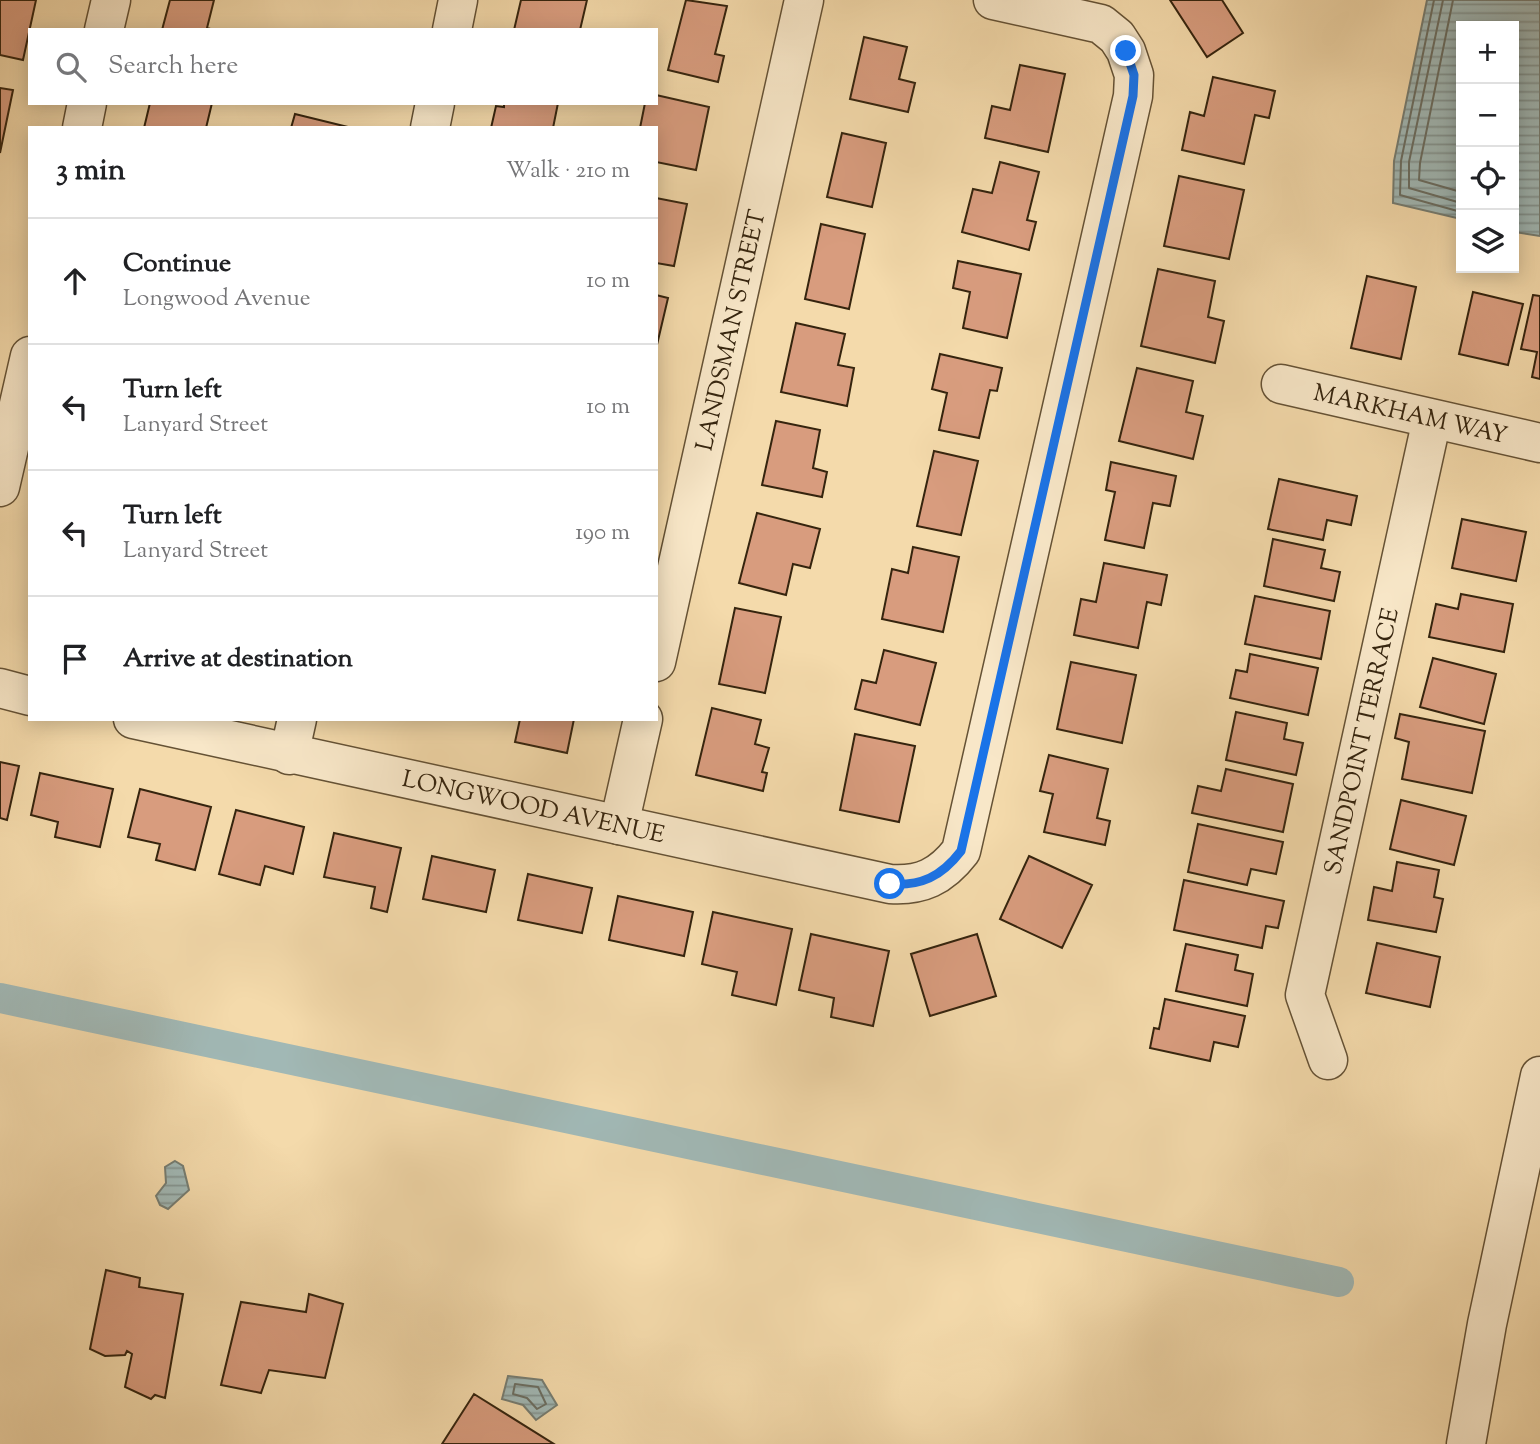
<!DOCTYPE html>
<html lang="en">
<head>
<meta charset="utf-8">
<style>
	:root { --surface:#fff; --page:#f2f2f2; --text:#202124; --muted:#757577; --line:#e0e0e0 }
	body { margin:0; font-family:"Sorts Mill Goudy",serif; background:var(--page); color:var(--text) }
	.controls { position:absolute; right:21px; top:21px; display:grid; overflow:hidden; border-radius:0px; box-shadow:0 4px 18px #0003 }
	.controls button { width:63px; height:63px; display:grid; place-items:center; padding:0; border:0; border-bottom:2px solid var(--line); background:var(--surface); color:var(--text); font:35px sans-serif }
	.stop { position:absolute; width:21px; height:21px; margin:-16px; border:5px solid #1a73e8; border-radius:50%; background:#fff }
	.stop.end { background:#1a73e8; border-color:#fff; box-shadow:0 2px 7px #0008 }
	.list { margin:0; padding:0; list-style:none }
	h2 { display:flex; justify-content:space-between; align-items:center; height:91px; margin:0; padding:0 28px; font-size:30px }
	h2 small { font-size:23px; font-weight:400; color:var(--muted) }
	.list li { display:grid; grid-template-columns:46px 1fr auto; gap:21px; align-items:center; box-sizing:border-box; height:126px; padding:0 28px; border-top:2px solid var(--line) }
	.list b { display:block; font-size:26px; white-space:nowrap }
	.list p { margin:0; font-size:23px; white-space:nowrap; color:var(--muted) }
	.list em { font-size:23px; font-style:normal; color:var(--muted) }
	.icon { flex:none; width:38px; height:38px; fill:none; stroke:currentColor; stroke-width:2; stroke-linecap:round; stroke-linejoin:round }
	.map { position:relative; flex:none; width:1540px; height:1444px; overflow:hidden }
	.search { position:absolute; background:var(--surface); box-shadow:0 4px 18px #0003; left:28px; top:28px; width:630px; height:77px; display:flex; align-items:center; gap:18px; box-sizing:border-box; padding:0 24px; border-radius:0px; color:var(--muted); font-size:26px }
	.panel { position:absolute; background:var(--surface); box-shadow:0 4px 18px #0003; left:28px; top:126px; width:630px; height:595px; border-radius:0px }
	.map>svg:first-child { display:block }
	.water { fill:url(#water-rules); stroke:#767d72; stroke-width:2 }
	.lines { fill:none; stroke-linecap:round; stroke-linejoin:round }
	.shore { stroke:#6b6e62; stroke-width:2 }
	.canal { stroke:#a1b8b5; stroke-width:30 }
	.building { fill:#d89c7e; stroke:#35240e; stroke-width:2 }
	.minor-casing { stroke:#655235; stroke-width:41 }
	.minor { stroke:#f8e7c8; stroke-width:38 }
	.route { stroke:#1a73e8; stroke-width:9 }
	.labels { text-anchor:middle; stroke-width:5; stroke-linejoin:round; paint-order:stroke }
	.street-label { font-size:24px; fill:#35240e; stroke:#f8e7c8 }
</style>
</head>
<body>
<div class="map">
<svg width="1540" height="1444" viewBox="0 0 1540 1444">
	<defs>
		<pattern id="water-rules" width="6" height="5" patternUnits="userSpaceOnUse" patternTransform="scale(1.75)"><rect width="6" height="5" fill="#a1b8b5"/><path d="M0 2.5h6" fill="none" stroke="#849592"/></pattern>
	</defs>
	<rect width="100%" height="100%" fill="#f4daab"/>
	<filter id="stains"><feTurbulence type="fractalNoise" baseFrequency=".00286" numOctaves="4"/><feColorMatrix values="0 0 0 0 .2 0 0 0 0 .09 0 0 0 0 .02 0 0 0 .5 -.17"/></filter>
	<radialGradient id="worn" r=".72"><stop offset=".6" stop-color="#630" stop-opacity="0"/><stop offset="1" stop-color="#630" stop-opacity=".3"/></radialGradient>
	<path class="water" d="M 1427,0 L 1540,0 L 1540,236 L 1514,232 L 1514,26 L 1461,26 L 1461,219 L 1393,203 L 1394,161 Z
		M 175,1161 L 183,1166 L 189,1190 L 168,1209 L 160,1205 L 156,1196 L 166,1183 L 165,1167 Z
		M 508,1376 L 542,1380 L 557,1405 L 536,1420 L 523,1405 L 502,1399 Z"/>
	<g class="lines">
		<path class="shore" d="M 1434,0 L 1401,161 L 1400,195 L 1461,212
			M 1443,0 L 1409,162 L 1409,188 L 1461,203
			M 1453,0 L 1420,163 L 1419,180 L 1461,192
			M 515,1384 L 538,1387 L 546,1404 L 537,1409 L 527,1398 L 513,1394 Z"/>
		<path class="canal" d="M 0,998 L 1339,1282"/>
	</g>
	<path class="building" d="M 0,0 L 36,0 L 23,60 L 0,55 Z
		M 170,0 L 214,0 L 207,28 L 214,30 L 162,30 Z
		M 521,0 L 587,0 L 580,30 L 514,30 Z
		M 686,0 L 727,6 L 715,54 L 724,56 L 718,82 L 668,70 Z
		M 1170,0 L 1222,0 L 1243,33 L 1207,57 Z
		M 864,37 L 907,47 L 899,79 L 915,83 L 908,112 L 850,99 Z
		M 1020,65 L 1065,74 L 1048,152 L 985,138 L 992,106 L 1010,110 Z
		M 1213,77 L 1275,91 L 1269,118 L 1255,115 L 1244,164 L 1182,150 L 1190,112 L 1204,116 Z
		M 0,88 L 13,90 L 0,153 Z
		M 656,95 L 709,107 L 696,170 L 656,162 L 656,128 L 640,128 L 645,103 L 656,103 Z
		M 150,103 L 212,103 L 206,128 L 144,128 Z
		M 504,103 L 558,103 L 553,128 L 491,128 L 496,106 L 504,107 Z
		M 295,114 L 352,128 L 291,128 Z
		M 842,133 L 886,143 L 872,207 L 827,197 Z
		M 1000,162 L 1039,172 L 1027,220 L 1036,222 L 1029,250 L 962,232 L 973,189 L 992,193 Z
		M 1179,176 L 1244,190 L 1229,259 L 1164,246 Z
		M 656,198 L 687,204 L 674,266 L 656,263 Z
		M 821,224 L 865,234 L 849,309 L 805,299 Z
		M 958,261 L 1021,274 L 1007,338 L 963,328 L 970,292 L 953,288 Z
		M 1158,269 L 1215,281 L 1208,317 L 1224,321 L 1215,363 L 1141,346 Z
		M 1367,276 L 1416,287 L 1401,359 L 1351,348 Z
		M 1473,292 L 1523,304 L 1508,365 L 1459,354 Z
		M 656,295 L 668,298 L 656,349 Z
		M 1533,295 L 1540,296 L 1540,379 L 1532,377 L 1537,352 L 1521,349 Z
		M 796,323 L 845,334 L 838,365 L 854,368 L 847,406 L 781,392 Z
		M 940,354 L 1002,368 L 997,391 L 990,390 L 979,438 L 939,430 L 947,393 L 932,389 Z
		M 1137,368 L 1193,381 L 1186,412 L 1203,416 L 1193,459 L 1119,441 Z
		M 776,421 L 820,430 L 813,468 L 827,472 L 822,497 L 762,485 Z
		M 934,451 L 978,461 L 961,535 L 917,526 Z
		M 1111,462 L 1176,476 L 1170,506 L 1153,503 L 1144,548 L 1105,540 L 1115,492 L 1106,490 Z
		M 1279,479 L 1357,496 L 1351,525 L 1327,520 L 1323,540 L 1268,529 Z
		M 757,513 L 820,529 L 810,568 L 793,564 L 786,595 L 739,583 Z
		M 1462,519 L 1526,532 L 1516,581 L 1452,568 Z
		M 1273,539 L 1325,550 L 1321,568 L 1340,572 L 1334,601 L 1264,586 Z
		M 913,547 L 959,557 L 943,632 L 882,619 L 892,569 L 908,573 Z
		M 1104,563 L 1167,575 L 1161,605 L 1147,602 L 1138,648 L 1074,635 L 1081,599 L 1096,602 Z
		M 1461,594 L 1513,604 L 1504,652 L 1429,637 L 1436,604 L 1458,609 Z
		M 1255,596 L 1330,611 L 1321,659 L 1245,644 Z
		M 735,608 L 781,617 L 765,693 L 719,684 Z
		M 884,650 L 936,663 L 920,725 L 855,709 L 862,680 L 876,683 Z
		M 1250,654 L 1318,668 L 1308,715 L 1230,698 L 1236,670 L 1247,672 Z
		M 1433,658 L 1496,674 L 1484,724 L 1420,707 Z
		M 1071,662 L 1136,675 L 1122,743 L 1057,729 Z
		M 712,708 L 761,720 L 755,744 L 769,748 L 762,772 L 767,773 L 763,791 L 696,775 Z
		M 1236,712 L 1287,723 L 1284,739 L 1303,743 L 1296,775 L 1226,760 Z
		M 1400,714 L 1485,731 L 1472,793 L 1402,779 L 1409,742 L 1395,738 Z
		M 520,719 L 574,719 L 567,753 L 515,742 Z
		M 855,734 L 915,746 L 899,822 L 840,810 Z
		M 1049,755 L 1108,769 L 1097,818 L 1110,821 L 1105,845 L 1044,832 L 1053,794 L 1040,791 Z
		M 0,762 L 19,766 L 7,820 L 0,818 Z
		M 1226,769 L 1293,784 L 1283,832 L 1192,813 L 1198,786 L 1221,791 Z
		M 40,773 L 113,789 L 100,847 L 55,837 L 58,822 L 31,815 Z
		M 140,789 L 211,807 L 195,870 L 156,860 L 160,844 L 128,837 Z
		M 1401,800 L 1466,816 L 1454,865 L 1390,849 Z
		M 236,810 L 304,827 L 293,874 L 265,866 L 260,885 L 219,874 Z
		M 1198,824 L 1283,842 L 1276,874 L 1251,869 L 1247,885 L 1188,872 Z
		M 334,833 L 401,848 L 387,912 L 371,908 L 375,887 L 324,877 Z
		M 432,856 L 495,870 L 486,912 L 423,899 Z
		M 1029,856 L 1092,885 L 1062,948 L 1000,919 Z
		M 1397,862 L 1439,870 L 1434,897 L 1443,899 L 1436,932 L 1368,920 L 1374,887 L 1392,891 Z
		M 528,874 L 592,888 L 582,933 L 518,920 Z
		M 1184,880 L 1284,901 L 1278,928 L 1266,926 L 1262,948 L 1174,930 Z
		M 618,896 L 693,912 L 684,956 L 609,940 Z
		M 713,912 L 792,929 L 776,1005 L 732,995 L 737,972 L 702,964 Z
		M 811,934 L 889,951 L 873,1026 L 831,1017 L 834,998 L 799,990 Z
		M 977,934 L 996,996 L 930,1016 L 911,954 Z
		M 1377,943 L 1440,957 L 1430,1007 L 1366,993 Z
		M 1186,944 L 1238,955 L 1235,970 L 1253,974 L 1247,1006 L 1176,991 Z
		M 1165,999 L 1245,1016 L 1238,1047 L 1214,1042 L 1210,1061 L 1150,1048 L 1154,1028 L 1159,1029 Z
		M 106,1270 L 140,1278 L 139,1287 L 183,1294 L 165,1398 L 155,1395 L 151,1399 L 125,1387 L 132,1354 L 127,1351 L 125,1355 L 105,1356 L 90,1349 Z
		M 309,1294 L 343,1304 L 325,1378 L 269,1370 L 261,1393 L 221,1385 L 241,1302 L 306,1312 Z
		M 474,1394 L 554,1444 L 442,1444 Z"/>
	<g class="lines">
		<defs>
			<g id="minor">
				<path d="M 104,30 L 111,0"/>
				<path d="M 452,30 L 458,0"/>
				<path d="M 82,128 L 87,103"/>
				<path d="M 430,128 L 435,103"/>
				<path id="s1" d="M 1281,384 L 1540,443"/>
				<path d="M 0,487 L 30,356"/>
				<path id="s2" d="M 656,662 L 804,0"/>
				<path d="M 0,688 L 30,696"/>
				<path id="s3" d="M 133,719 L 890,884 C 921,886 941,877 961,851 L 1133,96 L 1134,75 L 1126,51 L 1117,37 L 1101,24 L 993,0"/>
				<path d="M 289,755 L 297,719"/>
				<path d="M 619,825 L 643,719"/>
				<path id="s4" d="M 1328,1060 L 1305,995 L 1432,419"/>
				<path d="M 1466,1444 L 1487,1324 L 1540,1076"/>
			</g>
		</defs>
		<use href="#minor" class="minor-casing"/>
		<use href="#minor" class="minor"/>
	</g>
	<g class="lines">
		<path class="route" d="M 890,884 C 921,886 941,877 961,851 L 1133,96 L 1134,75 L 1126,51"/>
	</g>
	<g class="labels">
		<g class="street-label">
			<text dy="8" stroke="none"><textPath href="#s2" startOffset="340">LANDSMAN STREET</textPath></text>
			<text dy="8" stroke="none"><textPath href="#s1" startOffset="133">MARKHAM WAY</textPath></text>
			<text dy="8" stroke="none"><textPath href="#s4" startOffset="329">SANDPOINT TERRACE</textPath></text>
			<text dy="8" stroke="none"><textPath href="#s3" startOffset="410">LONGWOOD AVENUE</textPath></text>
		</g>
	</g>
	<rect width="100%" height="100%" filter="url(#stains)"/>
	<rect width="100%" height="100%" fill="url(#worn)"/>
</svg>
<div class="controls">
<button>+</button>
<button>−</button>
<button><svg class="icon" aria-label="locate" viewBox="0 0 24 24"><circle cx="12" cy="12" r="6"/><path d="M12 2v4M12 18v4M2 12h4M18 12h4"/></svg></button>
<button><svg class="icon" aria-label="layers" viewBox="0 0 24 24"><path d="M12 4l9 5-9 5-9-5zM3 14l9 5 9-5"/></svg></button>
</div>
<div class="stop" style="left:890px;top:884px"></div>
<div class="stop end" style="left:1126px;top:51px"></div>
<div class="search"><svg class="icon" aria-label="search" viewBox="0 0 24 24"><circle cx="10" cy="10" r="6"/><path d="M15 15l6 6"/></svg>Search here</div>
<section class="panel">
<h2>3 min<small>Walk · 210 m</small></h2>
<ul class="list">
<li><svg class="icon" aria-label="ahead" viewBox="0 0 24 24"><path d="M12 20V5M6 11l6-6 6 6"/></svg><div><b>Continue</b><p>Longwood Avenue</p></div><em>10 m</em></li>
<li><svg class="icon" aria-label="left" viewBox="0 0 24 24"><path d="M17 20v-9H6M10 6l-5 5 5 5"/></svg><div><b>Turn left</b><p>Lanyard Street</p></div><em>10 m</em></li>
<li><svg class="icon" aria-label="left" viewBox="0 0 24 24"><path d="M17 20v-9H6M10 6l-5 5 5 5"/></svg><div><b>Turn left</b><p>Lanyard Street</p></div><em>190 m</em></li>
<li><svg class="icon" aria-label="arrive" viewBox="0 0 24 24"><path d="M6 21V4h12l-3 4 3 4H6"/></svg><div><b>Arrive at destination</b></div></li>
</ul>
</section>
</div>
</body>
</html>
